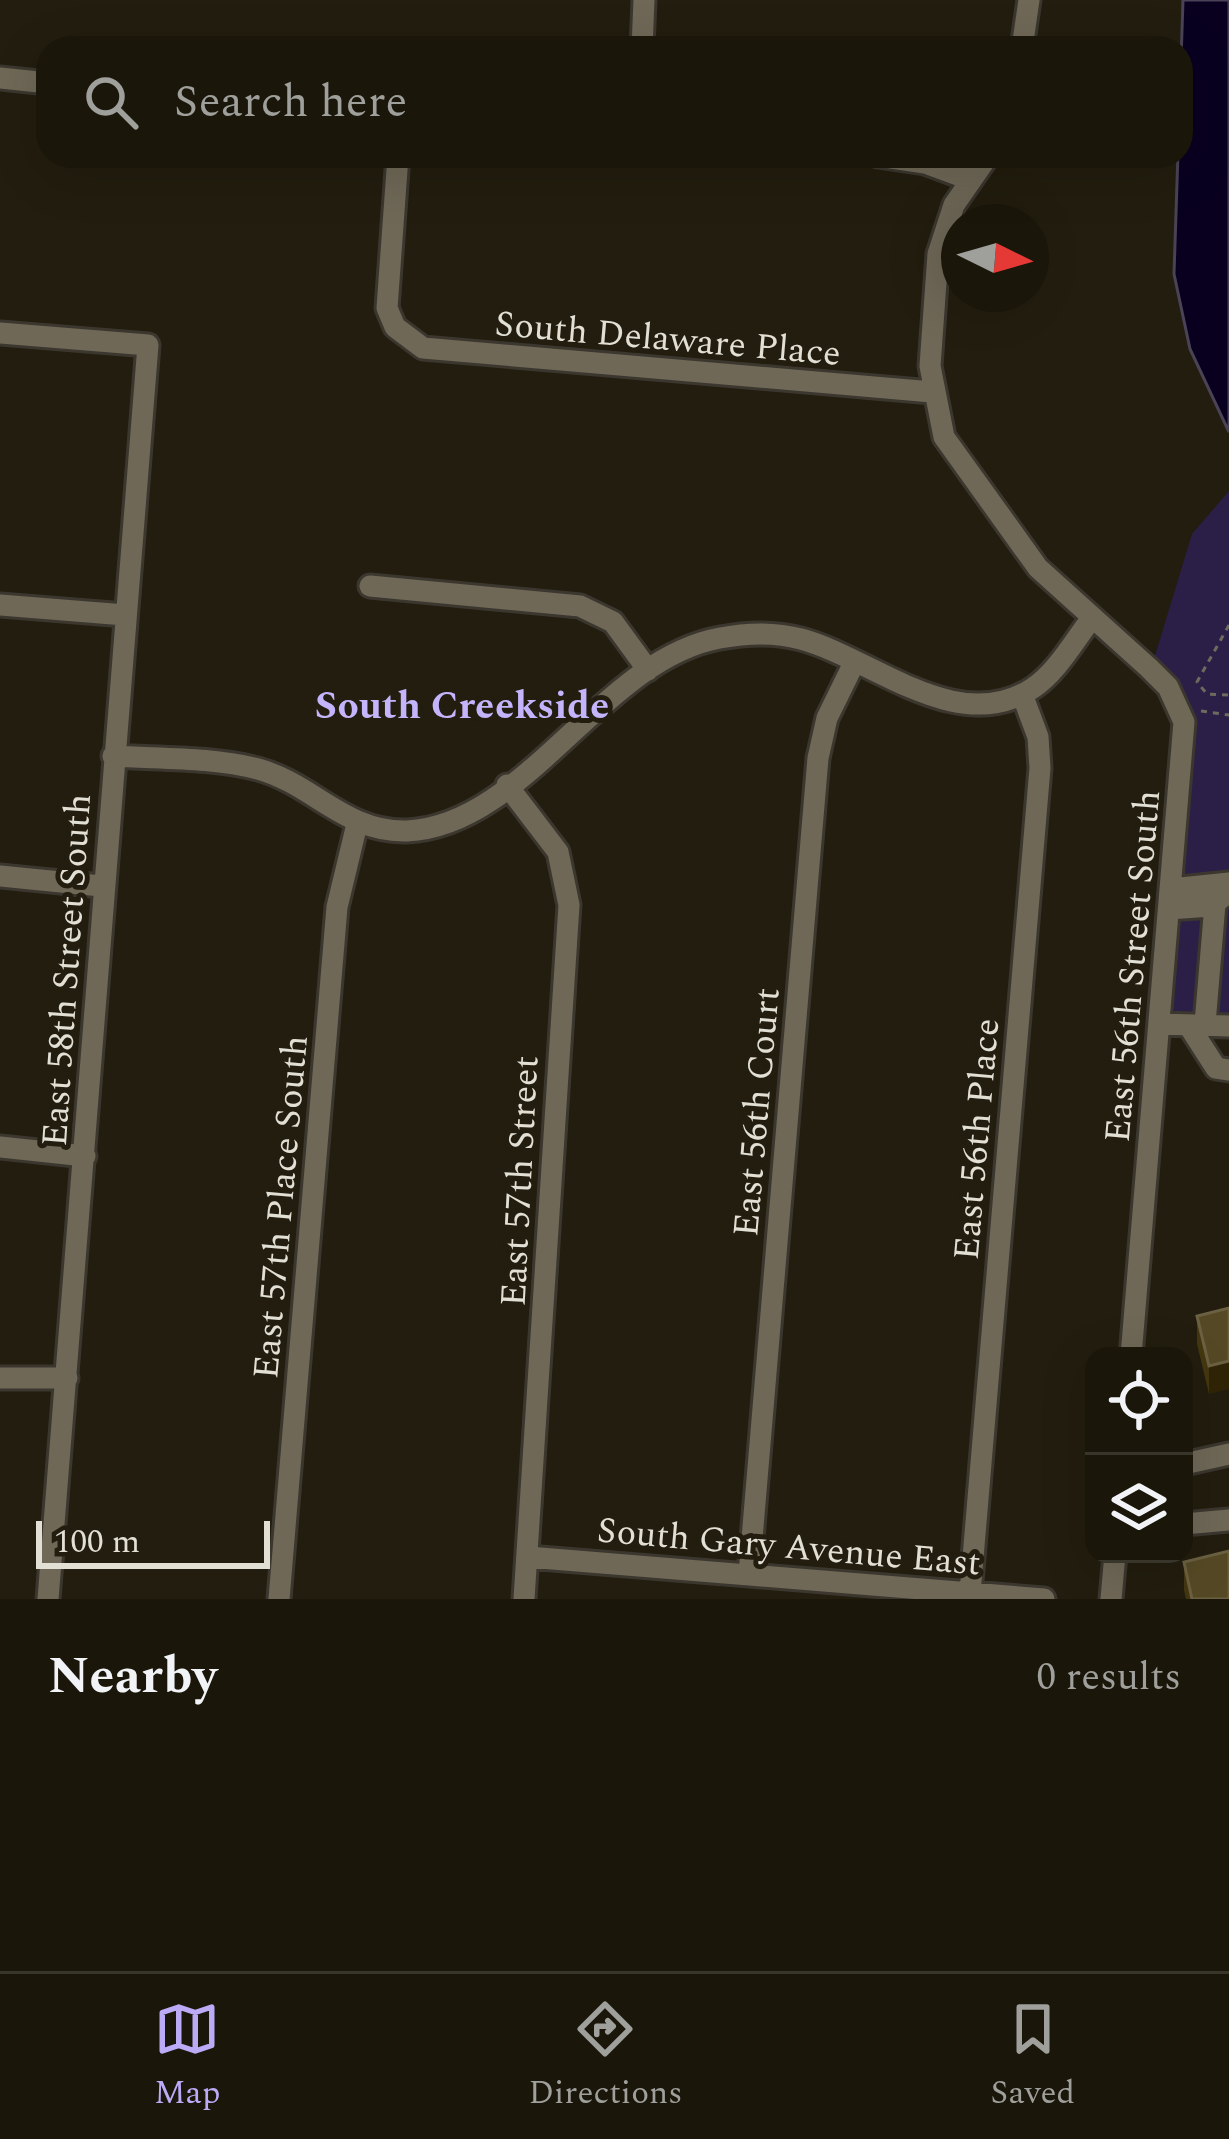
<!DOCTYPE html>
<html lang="en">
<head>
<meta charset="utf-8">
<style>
	:root { --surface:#1a160a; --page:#231f13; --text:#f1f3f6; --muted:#9f9f9c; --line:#38352b; --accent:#bbaaf6 }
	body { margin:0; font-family:Spectral,serif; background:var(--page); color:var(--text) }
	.controls { position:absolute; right:36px; bottom:36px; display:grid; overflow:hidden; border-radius:24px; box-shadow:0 12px 48px #0002 }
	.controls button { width:108px; height:108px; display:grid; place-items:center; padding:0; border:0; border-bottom:3px solid var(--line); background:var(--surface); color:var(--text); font:60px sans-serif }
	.compass { position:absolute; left:941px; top:204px; width:108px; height:108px; border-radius:50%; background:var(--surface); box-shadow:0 12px 48px #0002; rotate:95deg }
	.scale { position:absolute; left:36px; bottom:30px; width:234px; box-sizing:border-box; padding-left:12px; border:6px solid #e2dfd5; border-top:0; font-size:33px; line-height:42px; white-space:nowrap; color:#e2dfd5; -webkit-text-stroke:9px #221d0e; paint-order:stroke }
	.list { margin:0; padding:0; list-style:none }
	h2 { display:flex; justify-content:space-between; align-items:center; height:156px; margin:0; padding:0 48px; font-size:51px }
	h2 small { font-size:39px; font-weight:400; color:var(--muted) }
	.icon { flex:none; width:66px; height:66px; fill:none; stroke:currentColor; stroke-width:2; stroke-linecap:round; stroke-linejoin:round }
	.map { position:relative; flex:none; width:1229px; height:1599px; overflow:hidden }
	.search { position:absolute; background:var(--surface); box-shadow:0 12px 48px #0002; left:36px; right:36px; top:36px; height:132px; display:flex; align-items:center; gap:30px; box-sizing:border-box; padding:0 42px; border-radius:36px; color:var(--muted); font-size:45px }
	.sheet { height:372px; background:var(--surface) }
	nav { display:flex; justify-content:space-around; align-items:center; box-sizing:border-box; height:168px; border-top:3px solid var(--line); background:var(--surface); font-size:33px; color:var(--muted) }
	nav a { display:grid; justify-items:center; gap:6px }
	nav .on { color:var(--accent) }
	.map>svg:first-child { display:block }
	.green { fill:#2b1f48 }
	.water { fill:#090020; stroke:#4a4356; stroke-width:3 }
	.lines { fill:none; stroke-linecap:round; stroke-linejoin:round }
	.minor-casing { stroke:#3b372f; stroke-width:27 }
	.path { stroke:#6e6a5d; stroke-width:3; stroke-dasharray:6 6; stroke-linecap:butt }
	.minor { stroke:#6f6857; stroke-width:21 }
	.wall { fill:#443710 }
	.shaded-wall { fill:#2f2506 }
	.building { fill:#554925; stroke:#6b6041; stroke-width:3 }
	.labels { text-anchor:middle; stroke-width:10; stroke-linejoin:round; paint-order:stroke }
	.street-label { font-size:36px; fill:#e2dfd5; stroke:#221d0e }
	.neighbourhood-label { font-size:39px; font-weight:bold; fill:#c3b4fb; stroke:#221d0e }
</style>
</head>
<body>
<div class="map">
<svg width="1229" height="1599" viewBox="0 0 1229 1599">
	<rect width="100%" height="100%" fill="#221d0e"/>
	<path class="green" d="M 1229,491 L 1229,1020 L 1181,1015 L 1170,1008 L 1194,731 L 1187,701 L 1154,659 L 1192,534 Z"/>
	<path class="water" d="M 1183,0 L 1229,0 L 1229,432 L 1190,349 L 1174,274 Z"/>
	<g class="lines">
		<defs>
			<path id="minor" d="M 642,48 L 644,0
				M 1022,48 L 1029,0
				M 0,78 L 48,83
				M 398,156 L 387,308 L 395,327 L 423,348 L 932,392
				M 878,156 L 925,163 L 971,180
				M 988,156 L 954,205 L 938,254 L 930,366 L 944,437 L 1038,568 L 1149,668 L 1168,687 L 1184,722 L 1131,1356
				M 0,333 L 148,345 L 48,1599
				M 370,586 L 580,606 L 613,622 L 648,670
				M 0,605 L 125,615
				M 113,756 C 160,759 212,757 258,769 C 313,784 346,833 407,831 C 525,826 602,659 720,638 C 746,633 775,632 801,639 C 872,658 957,738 1033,688 C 1057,672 1074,641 1092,618
				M 507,785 L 558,852 L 569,905 L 524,1599
				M 0,876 L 101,886
				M 1171,889 L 1229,883
				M 1169,909 L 1211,906 L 1229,892
				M 1159,1024 L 1229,1026
				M 1205,1024 L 1215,904
				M 1189,1026 L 1216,1068 L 1229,1070
				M 0,1147 L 85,1156
				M 0,1378 L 67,1378
				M 1184,1464 L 1229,1454
				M 1184,1524 L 1229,1520
				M 528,1557 L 1044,1599
				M 749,1574 L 818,758 L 827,718 L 854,663
				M 970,1593 L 1040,768 L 1038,737 L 1022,694
				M 279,1599 L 337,907 L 357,824
				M 1111,1599 L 1115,1554"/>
		</defs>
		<use href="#minor" class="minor-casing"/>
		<path class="path" d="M 1229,625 L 1197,682 L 1207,694 L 1229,695
			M 1201,711 L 1229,715"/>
		<use href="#minor" class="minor"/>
	</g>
	<path class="wall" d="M 1229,1308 L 1209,1394 L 1197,1344 L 1197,1316 Z
		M 1184,1562 L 1229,1599 L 1186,1599 L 1184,1590 Z"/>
	<path class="shaded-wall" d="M 1229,1361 L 1229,1389 L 1209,1394 L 1209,1366 Z"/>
	<path class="building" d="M 1229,1308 L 1229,1361 L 1209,1366 L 1197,1316 Z
		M 1229,1551 L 1229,1599 L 1192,1599 L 1184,1562 Z"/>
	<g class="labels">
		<g class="street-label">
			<text transform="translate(668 337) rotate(5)" y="13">South Delaware Place</text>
			<text transform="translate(1131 966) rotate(-85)" y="13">East 56th Street South</text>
			<text transform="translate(65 970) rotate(-86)" y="13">East 58th Street South</text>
			<text transform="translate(755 1112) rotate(-85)" y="13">East 56th Court</text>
			<text transform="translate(975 1139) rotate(-85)" y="13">East 56th Place</text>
			<text transform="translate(518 1181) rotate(-87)" y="13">East 57th Street</text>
			<text transform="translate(279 1207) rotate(-85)" y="13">East 57th Place South</text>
			<text transform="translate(789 1545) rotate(5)" y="13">South Gary Avenue East</text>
		</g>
		<g class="neighbourhood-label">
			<text x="462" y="718">South Creekside</text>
		</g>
	</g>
</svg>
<div class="controls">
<button><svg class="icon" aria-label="locate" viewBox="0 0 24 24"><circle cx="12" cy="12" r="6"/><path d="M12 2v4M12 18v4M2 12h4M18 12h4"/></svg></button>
<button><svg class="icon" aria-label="layers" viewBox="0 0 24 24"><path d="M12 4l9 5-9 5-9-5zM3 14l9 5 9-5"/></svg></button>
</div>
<svg class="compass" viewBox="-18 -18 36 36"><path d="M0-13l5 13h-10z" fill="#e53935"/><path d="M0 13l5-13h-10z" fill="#9f9f9c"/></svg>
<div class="scale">100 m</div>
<div class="search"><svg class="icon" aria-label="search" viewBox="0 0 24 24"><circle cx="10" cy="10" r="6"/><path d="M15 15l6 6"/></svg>Search here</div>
</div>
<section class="sheet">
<h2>Nearby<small>0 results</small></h2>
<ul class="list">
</ul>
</section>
<nav>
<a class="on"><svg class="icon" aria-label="map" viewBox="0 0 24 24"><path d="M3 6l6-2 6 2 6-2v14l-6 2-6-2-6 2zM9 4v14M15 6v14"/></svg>Map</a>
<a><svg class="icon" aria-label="directions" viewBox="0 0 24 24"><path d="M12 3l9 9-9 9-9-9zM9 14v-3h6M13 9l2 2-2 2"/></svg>Directions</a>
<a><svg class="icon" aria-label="saved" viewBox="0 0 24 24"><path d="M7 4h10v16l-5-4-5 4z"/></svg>Saved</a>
</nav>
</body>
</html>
